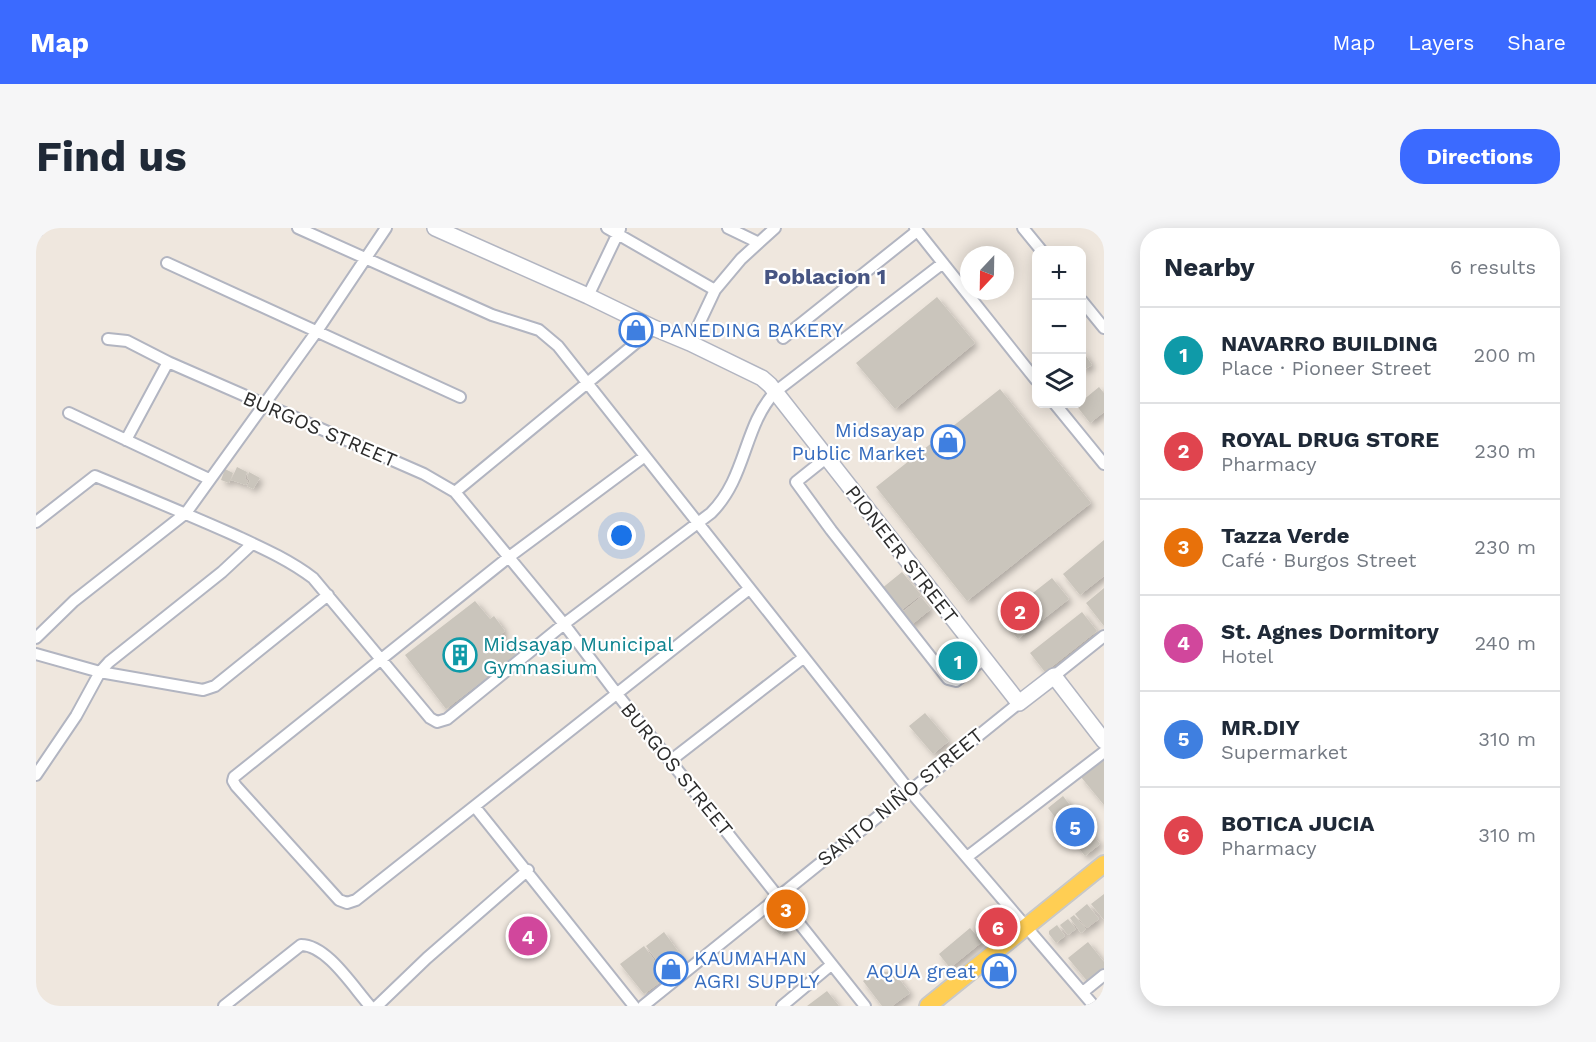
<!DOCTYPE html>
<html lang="en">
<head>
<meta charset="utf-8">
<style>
	:root { --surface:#fff; --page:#f6f6f7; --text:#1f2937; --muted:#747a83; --line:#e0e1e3; --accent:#3b6aff }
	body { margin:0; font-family:"Work Sans",sans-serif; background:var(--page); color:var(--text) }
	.controls { position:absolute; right:18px; top:18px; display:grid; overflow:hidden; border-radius:12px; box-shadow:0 3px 15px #0003 }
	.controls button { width:54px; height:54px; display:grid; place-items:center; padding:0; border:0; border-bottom:2px solid var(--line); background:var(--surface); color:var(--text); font:30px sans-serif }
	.compass { position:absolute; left:924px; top:18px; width:54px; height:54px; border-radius:50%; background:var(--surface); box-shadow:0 3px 15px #0003; rotate:202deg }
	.you { position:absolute; left:586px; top:308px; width:21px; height:21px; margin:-15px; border:4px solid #fff; border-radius:50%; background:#1a73e8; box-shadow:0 0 0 9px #1a73e833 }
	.badge { display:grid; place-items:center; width:39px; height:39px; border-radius:50%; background:var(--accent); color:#fff; font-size:20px; font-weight:700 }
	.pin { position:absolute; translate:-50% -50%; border:3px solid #fff; box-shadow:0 2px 6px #0006 }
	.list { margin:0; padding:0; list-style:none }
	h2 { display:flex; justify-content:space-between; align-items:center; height:78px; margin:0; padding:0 24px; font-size:26px }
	h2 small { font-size:20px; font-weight:400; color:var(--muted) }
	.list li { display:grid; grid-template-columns:39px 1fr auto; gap:18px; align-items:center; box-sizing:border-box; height:96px; padding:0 24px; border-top:2px solid var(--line) }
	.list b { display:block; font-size:22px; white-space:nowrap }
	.list p { margin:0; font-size:20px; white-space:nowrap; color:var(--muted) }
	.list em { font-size:20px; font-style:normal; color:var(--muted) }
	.icon { flex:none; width:33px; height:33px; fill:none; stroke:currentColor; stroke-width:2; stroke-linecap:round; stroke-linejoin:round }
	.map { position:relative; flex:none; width:1068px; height:778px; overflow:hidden; border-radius:24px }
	header { display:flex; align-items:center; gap:36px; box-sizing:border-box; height:84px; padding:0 30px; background:var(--accent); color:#fff }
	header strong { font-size:28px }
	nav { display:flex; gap:33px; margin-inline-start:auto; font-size:21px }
	.intro { display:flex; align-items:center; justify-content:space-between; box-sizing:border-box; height:144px; padding:0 36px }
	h1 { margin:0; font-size:42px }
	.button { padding:15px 27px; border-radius:24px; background:var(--accent); color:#fff; font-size:21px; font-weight:700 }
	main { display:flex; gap:36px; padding:0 36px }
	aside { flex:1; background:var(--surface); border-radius:24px; box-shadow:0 3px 15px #0003 }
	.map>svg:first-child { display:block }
	.building { fill:#cac5bc; filter:url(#shadow) }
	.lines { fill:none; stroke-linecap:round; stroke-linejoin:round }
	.minor-casing { stroke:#b2b5c1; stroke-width:14 }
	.tertiary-casing { stroke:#b2b5c1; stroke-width:16 }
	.secondary-casing { stroke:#b2b5c1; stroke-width:18 }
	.primary-casing { stroke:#c8c8c8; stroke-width:20 }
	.minor { stroke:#fff; stroke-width:10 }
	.tertiary { stroke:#fff; stroke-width:14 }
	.secondary { stroke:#fff; stroke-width:15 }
	.primary { stroke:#ffce53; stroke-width:16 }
	.labels { text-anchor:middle; stroke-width:4.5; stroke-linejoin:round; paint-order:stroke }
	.shop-label { font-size:20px; fill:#366cbe; stroke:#fff; text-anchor:start }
	.street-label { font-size:20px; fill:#2c2c2c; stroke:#fff }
	.culture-label { font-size:20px; fill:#0d838f; stroke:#fff; text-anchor:start }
	.quarter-label { font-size:22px; font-weight:bold; fill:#475583; stroke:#fff }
</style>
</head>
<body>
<header>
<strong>Map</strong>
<nav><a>Map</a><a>Layers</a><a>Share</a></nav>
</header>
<div class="intro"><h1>Find us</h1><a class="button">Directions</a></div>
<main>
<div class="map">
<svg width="1068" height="778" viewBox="0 0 1068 778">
	<defs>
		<filter id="shadow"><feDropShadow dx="3.5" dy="3.5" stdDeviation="3" flood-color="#0004"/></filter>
	</defs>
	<rect width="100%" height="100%" fill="#efe7de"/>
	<path class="building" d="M 901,69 L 939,115 L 859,181 L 820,135 Z
		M 1046,122 L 1056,137 L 1046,143 Z
		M 1063,159 L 1068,165 L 1068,184 L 1054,195 L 1040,177 L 1046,176 L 1046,173 Z
		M 964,161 L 1055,275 L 931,373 L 840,259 Z
		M 201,239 L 211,244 L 209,251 L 212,253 L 210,257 L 195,252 Z
		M 189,241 L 197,245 L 193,255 L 185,252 Z
		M 213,244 L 224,250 L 217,261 L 211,258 L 214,253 L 211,250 Z
		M 1068,312 L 1068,348 L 1044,367 L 1027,346 Z
		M 866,344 L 885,367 L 864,383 L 845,361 Z
		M 1016,350 L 1033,371 L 982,411 L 965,390 Z
		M 1068,360 L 1068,398 L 1050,375 Z
		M 885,369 L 895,381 L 874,398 L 864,386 Z
		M 439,373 L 454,391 L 458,388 L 469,403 L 465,406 L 480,427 L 410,481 L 369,427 Z
		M 1046,384 L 1061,403 L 1009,444 L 994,425 Z
		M 924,416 L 939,434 L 919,450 L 904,432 Z
		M 889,485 L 913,513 L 897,526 L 873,498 Z
		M 1068,531 L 1068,577 L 1045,549 Z
		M 1027,568 L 1064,616 L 1049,628 L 1012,580 Z
		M 1068,666 L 1068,692 L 1055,676 Z
		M 1051,676 L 1063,691 L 1051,700 L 1039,686 Z
		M 1038,687 L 1050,701 L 1045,705 L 1034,690 Z
		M 743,691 L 751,701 L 744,707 L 736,697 Z
		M 1032,691 L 1040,701 L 1032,707 L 1024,697 Z
		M 1021,697 L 1029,708 L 1020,715 L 1013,706 L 1013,703 Z
		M 934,700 L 946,714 L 914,740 L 903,726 Z
		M 628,704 L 650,734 L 632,747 L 610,718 Z
		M 1052,714 L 1068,734 L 1068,741 L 1052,754 L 1032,730 Z
		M 608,718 L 629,747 L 621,753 L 623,755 L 608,766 L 584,736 Z
		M 857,743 L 874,765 L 856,778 L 846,778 L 827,753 L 838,745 Z
		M 791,763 L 803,778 L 771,778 Z"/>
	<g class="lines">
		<defs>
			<path id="minor" d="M 262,0 L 456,87 L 503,102 L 522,118 L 873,562 L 1058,778
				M 571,0 L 679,62
				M 692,0 L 721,14
				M 879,0 L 1000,152
				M 987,0 L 1005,22
				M 131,35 L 424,169
				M 552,68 L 584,1
				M 1046,73 L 1068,100
				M 747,110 L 881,3
				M 72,111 L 91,113 L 132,134 L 388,246 L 419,264 L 528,396 L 581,466 L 829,778
				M 654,115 L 679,62 L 705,31 L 739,0
				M 1019,176 L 1068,236
				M 33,185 L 173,251
				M 90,212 L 132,134
				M 609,228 L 473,329 L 198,549 L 197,553 L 200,558 L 303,672 L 311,675 L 320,672 L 713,361
				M 790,230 L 760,254 L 795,302 L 912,451 L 920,453 L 948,431
				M 419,264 L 618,100
				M 0,294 L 59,248 C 105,267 151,286 196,306 C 224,319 252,331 277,350 L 394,490 L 401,494 L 411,491 L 528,396 L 675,285 C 711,249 707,199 739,164 L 907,35
				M 0,410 L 38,373 L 150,285 L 281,103 L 350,0
				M 0,426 L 64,444 L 167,462 L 179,458 L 292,367
				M 1018,448 L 1068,408
				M 634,533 L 767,430
				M 0,547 L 40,488 L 64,444 L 73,434 L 186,344 L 216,316
				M 439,579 L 598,778
				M 931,629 L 1068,524
				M 1047,764 L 1068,747
				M 188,778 L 265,717 C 291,717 317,759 334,778
				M 341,778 L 391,730 L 492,642
				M 607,778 L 983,475
				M 746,778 L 795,737"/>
			<path id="tertiary" d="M 0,3 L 1,0"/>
			<path id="secondary" d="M 399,0 L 552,68 L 618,100 L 654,115 L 726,150 L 734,157 L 983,475 L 1018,448 L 1068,513"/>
			<path id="primary" d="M 892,778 L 1068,636"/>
		</defs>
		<use href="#minor" class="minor-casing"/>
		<use href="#tertiary" class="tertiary-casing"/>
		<use href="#secondary" class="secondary-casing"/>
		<use href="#primary" class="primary-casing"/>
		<use href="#minor" class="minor"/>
		<use href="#tertiary" class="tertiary"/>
		<use href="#secondary" class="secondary"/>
		<use href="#primary" class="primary"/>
	</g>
	<defs>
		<symbol id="shop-ring" viewBox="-11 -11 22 22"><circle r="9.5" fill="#fff" stroke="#3f7fe0" stroke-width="1.5"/><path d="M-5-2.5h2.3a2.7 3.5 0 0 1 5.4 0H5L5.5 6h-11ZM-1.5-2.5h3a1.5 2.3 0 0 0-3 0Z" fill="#3f7fe0"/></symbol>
		<symbol id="building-ring" viewBox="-11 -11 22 22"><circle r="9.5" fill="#fff" stroke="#0f9aa8" stroke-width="1.5"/><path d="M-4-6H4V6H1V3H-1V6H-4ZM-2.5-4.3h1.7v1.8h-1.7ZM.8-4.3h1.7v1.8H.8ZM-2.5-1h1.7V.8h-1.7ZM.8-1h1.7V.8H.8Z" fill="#0f9aa8"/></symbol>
	</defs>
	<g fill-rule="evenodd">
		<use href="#shop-ring" x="581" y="83" width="38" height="38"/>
		<use href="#shop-ring" x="893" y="195" width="38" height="38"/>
		<use href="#building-ring" x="405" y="408" width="38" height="38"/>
		<use href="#shop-ring" x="616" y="722" width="38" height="38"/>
		<use href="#shop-ring" x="944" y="724" width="38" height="38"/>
	</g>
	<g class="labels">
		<g class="shop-label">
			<text x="623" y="109">PANEDING BAKERY</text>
			<text x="889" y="209" text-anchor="end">Midsayap<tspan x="889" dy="23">Public Market</tspan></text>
			<text x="658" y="737">KAUMAHAN<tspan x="658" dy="23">AGRI SUPPLY</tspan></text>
			<text x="940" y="750" text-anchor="end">AQUA great</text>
		</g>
		<g class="street-label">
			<text transform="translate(284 201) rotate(23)" y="7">BURGOS STREET</text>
			<text transform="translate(866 326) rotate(52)" y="7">PIONEER STREET</text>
			<text transform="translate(641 541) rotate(51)" y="7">BURGOS STREET</text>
			<text transform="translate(864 569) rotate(-39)" y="7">SANTO NIÑO STREET</text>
		</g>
		<g class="culture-label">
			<text x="447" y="423">Midsayap Municipal<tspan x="447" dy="23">Gymnasium</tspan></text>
		</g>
		<g class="quarter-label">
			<text x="789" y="56">Poblacion 1</text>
		</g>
	</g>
</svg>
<div class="controls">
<button>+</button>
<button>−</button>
<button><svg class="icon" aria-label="layers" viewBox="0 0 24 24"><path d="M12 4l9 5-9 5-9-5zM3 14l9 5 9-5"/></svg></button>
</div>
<svg class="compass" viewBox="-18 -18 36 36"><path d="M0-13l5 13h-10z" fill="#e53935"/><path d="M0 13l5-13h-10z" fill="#747a83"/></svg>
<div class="you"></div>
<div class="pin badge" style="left:922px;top:433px;background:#0f9aa8">1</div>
<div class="pin badge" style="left:984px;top:383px;background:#e0444e">2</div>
<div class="pin badge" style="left:750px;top:681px;background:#e8710a">3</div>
<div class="pin badge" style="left:492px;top:708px;background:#d1479c">4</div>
<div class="pin badge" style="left:1039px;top:599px;background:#3f7fe0">5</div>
<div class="pin badge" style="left:962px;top:699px;background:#e0444e">6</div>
</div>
<aside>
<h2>Nearby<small>6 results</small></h2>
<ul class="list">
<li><span class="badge" style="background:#0f9aa8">1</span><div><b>NAVARRO BUILDING</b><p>Place · Pioneer Street</p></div><em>200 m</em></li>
<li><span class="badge" style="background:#e0444e">2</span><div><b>ROYAL DRUG STORE</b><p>Pharmacy</p></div><em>230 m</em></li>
<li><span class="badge" style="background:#e8710a">3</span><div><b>Tazza Verde</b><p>Café · Burgos Street</p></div><em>230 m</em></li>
<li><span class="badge" style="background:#d1479c">4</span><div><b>St. Agnes Dormitory</b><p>Hotel</p></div><em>240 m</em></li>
<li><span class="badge" style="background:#3f7fe0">5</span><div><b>MR.DIY</b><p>Supermarket</p></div><em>310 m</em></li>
<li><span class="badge" style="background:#e0444e">6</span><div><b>BOTICA JUCIA</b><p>Pharmacy</p></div><em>310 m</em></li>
</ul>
</aside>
</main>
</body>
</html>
